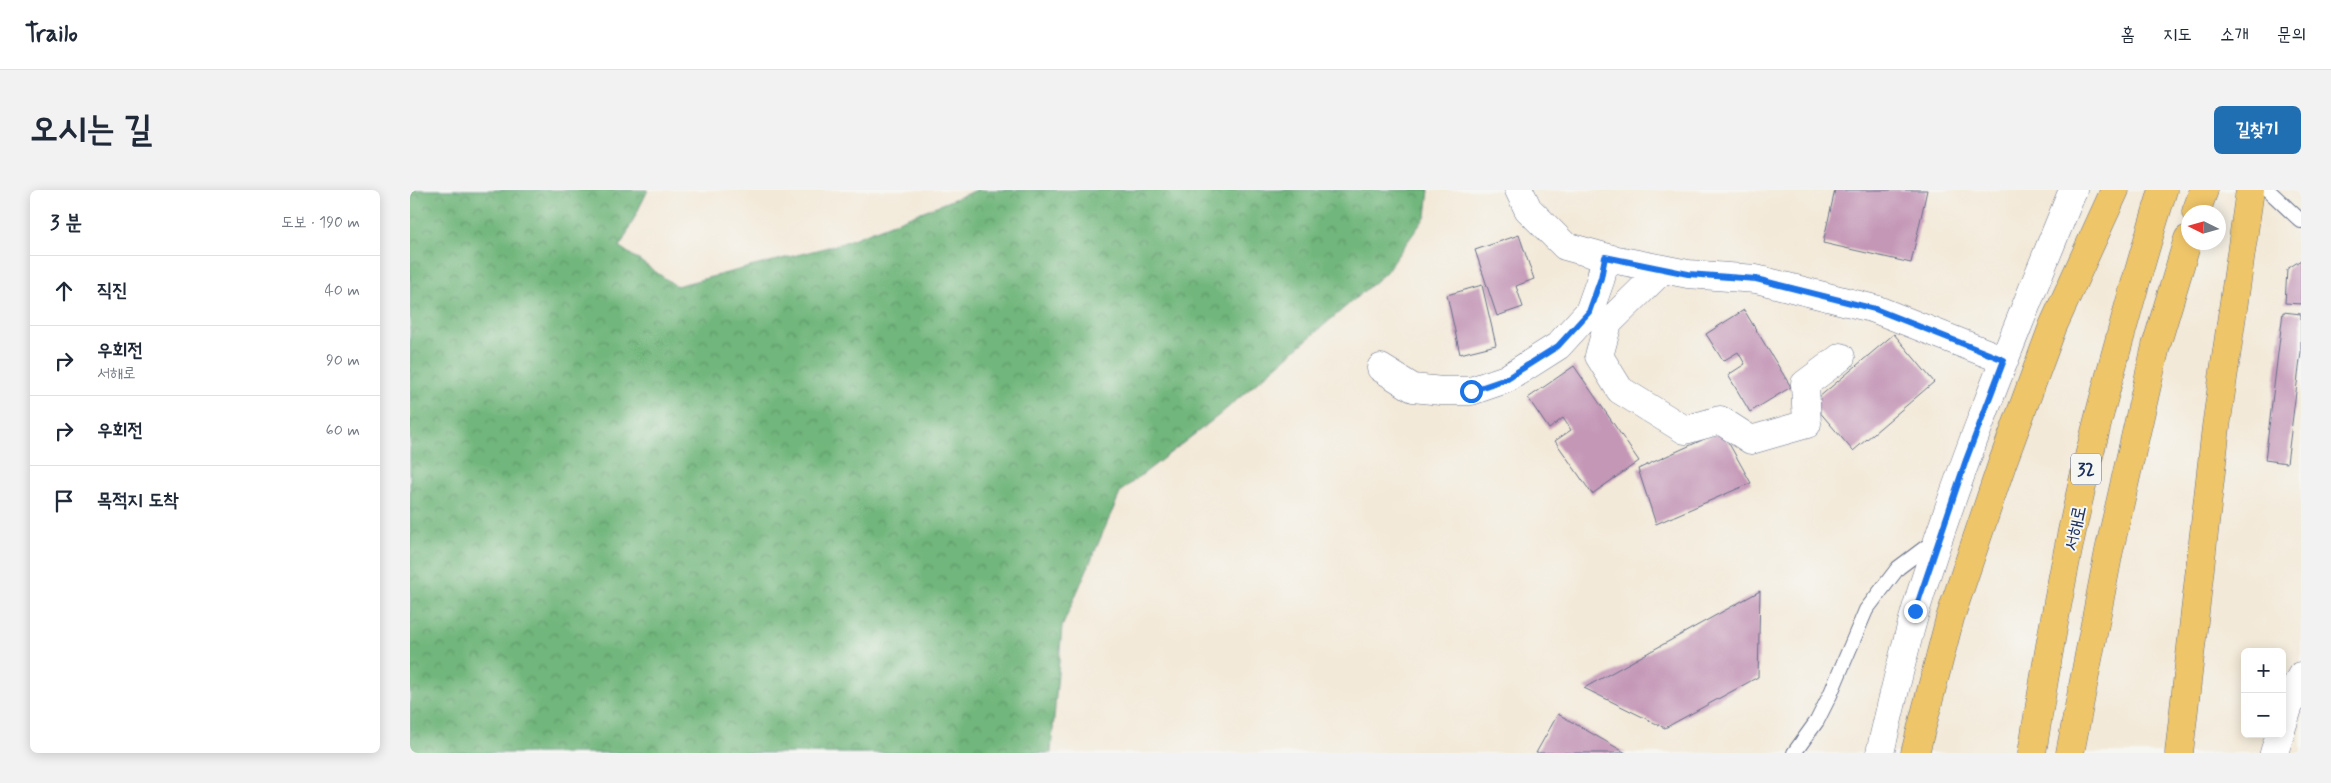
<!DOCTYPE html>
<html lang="ko">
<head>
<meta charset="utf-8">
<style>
	:root { --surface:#fff; --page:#f2f2f3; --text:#1f2937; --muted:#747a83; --line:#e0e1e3; --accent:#1f6fb2 }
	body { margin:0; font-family:Mynerve,"Poor Story",sans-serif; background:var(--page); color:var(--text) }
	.controls { position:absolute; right:15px; bottom:15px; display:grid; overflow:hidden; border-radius:8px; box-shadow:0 2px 12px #0003 }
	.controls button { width:45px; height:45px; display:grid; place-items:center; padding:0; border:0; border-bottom:1px solid var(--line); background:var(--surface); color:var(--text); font:25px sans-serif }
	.compass { position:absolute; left:1771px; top:15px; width:45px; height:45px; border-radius:50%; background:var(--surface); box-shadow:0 2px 12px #0003; rotate:275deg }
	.stop { position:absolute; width:15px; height:15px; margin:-11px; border:4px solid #1a73e8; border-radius:50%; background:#fff }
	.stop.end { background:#1a73e8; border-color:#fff; box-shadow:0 1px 5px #0008 }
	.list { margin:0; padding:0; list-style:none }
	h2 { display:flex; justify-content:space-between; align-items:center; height:65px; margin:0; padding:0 20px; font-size:21px }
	h2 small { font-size:16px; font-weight:400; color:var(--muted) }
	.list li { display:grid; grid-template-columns:32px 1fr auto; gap:15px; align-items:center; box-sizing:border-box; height:70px; padding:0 20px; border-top:1px solid var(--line) }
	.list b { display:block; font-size:19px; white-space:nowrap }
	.list p { margin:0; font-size:16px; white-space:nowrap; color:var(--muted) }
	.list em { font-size:16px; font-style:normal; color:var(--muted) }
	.icon { flex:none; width:28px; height:28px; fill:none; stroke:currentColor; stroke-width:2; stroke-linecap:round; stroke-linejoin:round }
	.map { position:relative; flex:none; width:1891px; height:563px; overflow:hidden; border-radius:8px }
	header { display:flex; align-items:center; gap:30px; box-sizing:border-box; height:70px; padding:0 25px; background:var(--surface); border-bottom:1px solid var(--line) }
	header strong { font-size:24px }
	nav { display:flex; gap:28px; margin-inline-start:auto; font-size:18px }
	.intro { display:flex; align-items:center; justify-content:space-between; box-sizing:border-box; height:120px; padding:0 30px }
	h1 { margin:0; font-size:35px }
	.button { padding:12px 22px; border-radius:8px; background:var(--accent); color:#fff; font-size:18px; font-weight:700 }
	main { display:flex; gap:30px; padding:0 30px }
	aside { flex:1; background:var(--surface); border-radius:8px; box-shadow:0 2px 12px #0003 }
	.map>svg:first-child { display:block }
	.forest { fill:url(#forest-crowns); stroke:#46726c }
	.building { fill:#c497b7 }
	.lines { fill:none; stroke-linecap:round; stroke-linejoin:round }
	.lane-casing { stroke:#677089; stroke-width:16 }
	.street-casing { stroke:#677089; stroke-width:29 }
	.primary-casing { stroke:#677089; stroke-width:29 }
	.lane { stroke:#fff; stroke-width:14 }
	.street { stroke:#fff; stroke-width:28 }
	.primary { stroke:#eec569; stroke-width:28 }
	.route { stroke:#1a73e8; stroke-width:6 }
	.labels { text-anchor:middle; stroke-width:4; stroke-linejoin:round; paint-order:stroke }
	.shield { fill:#f6f6f2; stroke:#5d6b8a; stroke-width:1 }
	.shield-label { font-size:18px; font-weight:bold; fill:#1b2f5e }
	.street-label { font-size:19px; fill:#1b2f5e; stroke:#f6f6f2 }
</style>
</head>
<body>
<header>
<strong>Trailo</strong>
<nav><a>홈</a><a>지도</a><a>소개</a><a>문의</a></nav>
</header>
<div class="intro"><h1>오시는 길</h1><a class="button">길찾기</a></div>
<main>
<aside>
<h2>3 분<small>도보 · 190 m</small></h2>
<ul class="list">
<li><svg class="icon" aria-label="ahead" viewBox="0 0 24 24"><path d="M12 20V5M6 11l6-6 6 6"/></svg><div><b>직진</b></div><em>40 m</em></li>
<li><svg class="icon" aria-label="right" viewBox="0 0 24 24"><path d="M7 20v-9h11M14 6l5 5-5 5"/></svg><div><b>우회전</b><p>서해로</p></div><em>90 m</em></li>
<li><svg class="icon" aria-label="right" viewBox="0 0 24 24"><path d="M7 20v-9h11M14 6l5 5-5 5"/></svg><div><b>우회전</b></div><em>60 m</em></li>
<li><svg class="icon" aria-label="arrive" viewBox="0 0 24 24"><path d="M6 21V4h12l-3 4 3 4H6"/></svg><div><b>목적지 도착</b></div></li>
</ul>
</aside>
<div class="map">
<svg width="1891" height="563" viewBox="0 0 1891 563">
	<defs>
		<pattern id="forest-crowns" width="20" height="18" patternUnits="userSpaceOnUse" patternTransform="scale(1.25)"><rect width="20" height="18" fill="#71b67b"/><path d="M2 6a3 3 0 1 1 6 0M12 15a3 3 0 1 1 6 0" fill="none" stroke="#5c9468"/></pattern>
	</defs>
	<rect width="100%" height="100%" fill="#f6f6f2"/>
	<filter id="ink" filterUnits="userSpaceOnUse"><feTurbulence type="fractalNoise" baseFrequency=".02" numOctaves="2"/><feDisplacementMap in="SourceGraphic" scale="10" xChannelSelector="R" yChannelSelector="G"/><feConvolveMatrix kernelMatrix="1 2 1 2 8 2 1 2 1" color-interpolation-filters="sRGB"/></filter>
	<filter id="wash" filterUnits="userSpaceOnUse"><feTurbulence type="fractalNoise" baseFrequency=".0096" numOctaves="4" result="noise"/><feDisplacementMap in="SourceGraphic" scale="20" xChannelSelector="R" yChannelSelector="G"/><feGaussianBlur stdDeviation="1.12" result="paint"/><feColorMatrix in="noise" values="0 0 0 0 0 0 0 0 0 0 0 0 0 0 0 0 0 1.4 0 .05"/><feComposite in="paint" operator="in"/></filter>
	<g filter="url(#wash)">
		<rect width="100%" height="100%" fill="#f3e9d8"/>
		<path class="forest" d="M 0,0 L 238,0 L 210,57 L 266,96 L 430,54 L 567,0 L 1019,0 L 1016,26 L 975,83 L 808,226 L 711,301 L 652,437 L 641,563 L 0,563 Z"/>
		<g id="blocks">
			<path class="building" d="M 1425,0 L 1517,0 L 1501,73 L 1413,53 Z
				M 1109,45 L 1124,89 L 1106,96 L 1113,117 L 1087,126 L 1065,60 Z
				M 1891,70 L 1891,114 L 1875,113 L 1877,79 Z
				M 1072,95 L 1086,155 L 1050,164 L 1037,105 Z
				M 1334,120 L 1381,197 L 1340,222 L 1318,185 L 1335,174 L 1328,162 L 1313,171 L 1296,144 Z
				M 1873,122 L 1891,124 L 1891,162 L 1877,273 L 1855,270 Z
				M 1484,144 L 1524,192 L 1443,261 L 1402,213 Z
				M 1164,176 L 1229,271 L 1182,304 L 1145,251 L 1161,240 L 1153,228 L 1139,239 L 1118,208 Z
				M 1312,241 L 1341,293 L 1246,334 L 1228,279 Z
				M 1350,401 L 1348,487 L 1255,538 L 1174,498 Z
				M 1148,524 L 1216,563 L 1126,563 Z"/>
		</g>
	</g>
	<g filter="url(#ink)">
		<use href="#blocks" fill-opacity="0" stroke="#677089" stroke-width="1"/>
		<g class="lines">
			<defs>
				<path id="lane" d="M 1858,0 L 1891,31
					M 1384,563 L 1407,531 L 1420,505 L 1456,420 L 1488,378 L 1524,351"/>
				<path id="street" d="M 1109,0 L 1118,19 L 1155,56 L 1202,69 L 1278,84 L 1346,89 L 1465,119 L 1594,170
					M 1253,79 L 1198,133 L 1189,166 L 1210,200 L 1275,240 L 1310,230 L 1341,250 L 1397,234 L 1395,194 L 1431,167
					M 971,178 L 1003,198 L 1032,201 L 1061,201 L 1096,189 L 1148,156 L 1179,122 L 1191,88 L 1195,67
					M 1872,537 L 1884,500 L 1891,486
					M 1470,563 C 1481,515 1492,467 1506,419 C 1549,276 1607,138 1663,0
					M 1864,563 L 1870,544"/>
				<path id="primary" d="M 1786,22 L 1794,0
					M 1505,563 L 1540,428 L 1592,274 L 1643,136 L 1705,0
					M 1622,563 C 1638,464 1655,364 1679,266 C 1701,177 1726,88 1753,0
					M 1660,563 L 1699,361 L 1746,156 L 1778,49
					M 1769,563 L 1806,237 L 1840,0"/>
			</defs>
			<use href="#lane" class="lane-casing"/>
			<use href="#street" class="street-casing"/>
			<use href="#primary" class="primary-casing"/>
			<use href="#lane" class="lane"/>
			<use href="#street" class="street"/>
			<use href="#primary" class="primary"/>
		</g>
	</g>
	<g class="lines" filter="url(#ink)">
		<path class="route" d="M 1061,201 L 1096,189 L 1148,156 L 1179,122 L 1191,88 L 1195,67 L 1278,84 L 1346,89 L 1465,119 L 1594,170 L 1556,270 L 1505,421"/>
	</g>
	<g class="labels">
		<rect class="shield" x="1661" y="263.5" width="30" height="31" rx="4"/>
		<g class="shield-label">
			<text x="1676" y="285">32</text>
		</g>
		<g class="street-label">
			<text transform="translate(1664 338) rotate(-78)" y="7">서해로</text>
		</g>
	</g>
</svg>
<div class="controls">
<button>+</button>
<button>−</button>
</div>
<svg class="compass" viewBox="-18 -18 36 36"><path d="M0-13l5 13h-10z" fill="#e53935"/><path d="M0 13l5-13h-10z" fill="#747a83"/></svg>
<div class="stop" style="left:1061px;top:201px"></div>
<div class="stop end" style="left:1505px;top:421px"></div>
</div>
</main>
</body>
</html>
